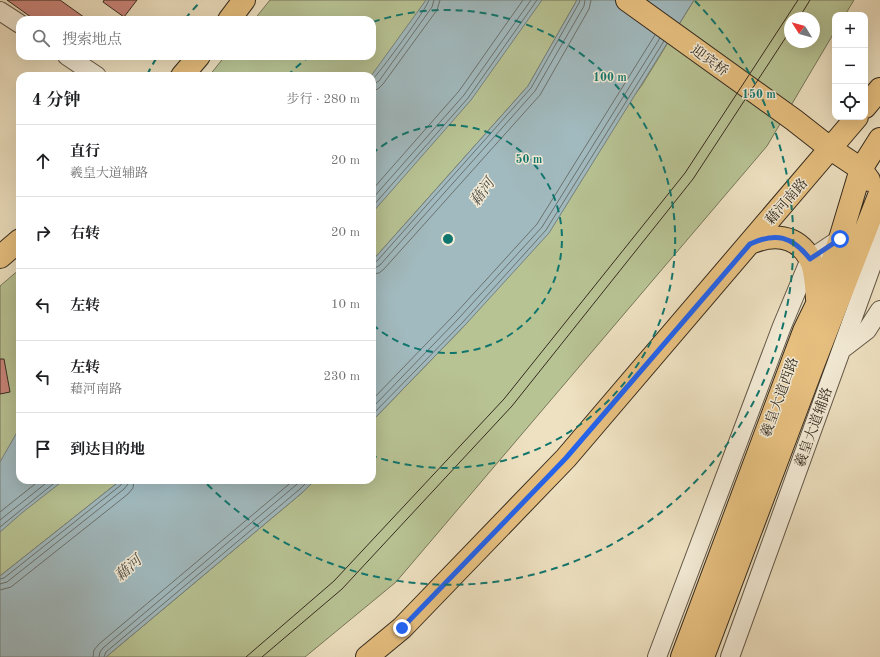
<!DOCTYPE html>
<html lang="zh">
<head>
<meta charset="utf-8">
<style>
	:root { --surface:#fff; --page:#f6f6f6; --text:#202124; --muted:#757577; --line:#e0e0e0 }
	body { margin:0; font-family:"Old Standard TT","Noto Serif SC",serif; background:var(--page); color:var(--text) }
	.controls { position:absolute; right:12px; top:12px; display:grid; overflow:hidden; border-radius:8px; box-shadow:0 4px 16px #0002 }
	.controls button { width:36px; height:36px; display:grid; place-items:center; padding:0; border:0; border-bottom:1px solid var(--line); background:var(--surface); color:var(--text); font:20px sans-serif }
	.compass { position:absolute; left:784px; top:12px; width:36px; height:36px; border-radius:50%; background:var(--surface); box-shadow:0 4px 16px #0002; rotate:307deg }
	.stop { position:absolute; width:12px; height:12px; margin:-9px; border:3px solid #2563eb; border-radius:50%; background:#fff }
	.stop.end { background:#2563eb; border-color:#fff; box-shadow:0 1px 4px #0008 }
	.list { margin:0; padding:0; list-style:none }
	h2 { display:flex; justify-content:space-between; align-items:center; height:52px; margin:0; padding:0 16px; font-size:17px }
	h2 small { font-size:13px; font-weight:400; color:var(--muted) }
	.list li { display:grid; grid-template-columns:26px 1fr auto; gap:12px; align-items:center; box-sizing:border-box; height:72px; padding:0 16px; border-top:1px solid var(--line) }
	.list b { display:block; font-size:15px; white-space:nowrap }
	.list p { margin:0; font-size:13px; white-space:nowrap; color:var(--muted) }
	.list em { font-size:13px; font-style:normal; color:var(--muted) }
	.icon { flex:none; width:22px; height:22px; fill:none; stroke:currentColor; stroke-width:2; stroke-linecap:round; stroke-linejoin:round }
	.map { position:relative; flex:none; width:880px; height:657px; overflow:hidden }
	.search { position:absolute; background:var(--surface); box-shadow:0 4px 16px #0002; left:16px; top:16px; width:360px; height:44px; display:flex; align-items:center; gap:10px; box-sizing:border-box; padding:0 14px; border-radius:12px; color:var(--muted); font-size:15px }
	.panel { position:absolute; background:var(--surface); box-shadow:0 4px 16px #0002; left:16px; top:72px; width:360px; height:412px; border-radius:12px }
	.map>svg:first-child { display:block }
	.green { fill:#b8c394; stroke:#76775a; fill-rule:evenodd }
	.water { fill:#a1babf; stroke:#76817f }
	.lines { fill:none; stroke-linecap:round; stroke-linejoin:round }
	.shore { stroke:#6b726f; stroke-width:1 }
	.building { fill:#cc867d; stroke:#352b1f }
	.minor-casing { stroke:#635848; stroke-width:20 }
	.major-casing { stroke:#352b1f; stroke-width:24 }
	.minor { stroke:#f4ecd7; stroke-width:18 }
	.major { stroke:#e7c080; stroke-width:22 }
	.tram { stroke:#352b1f; stroke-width:1 }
	.route { stroke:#2563eb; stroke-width:5 }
	.ring { fill:none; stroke:#0f766e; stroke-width:2; stroke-dasharray:7 5 }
	.labels { text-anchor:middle; stroke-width:3; stroke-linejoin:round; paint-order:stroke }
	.street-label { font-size:14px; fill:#352b1f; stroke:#f4ecd7 }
	.water-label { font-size:15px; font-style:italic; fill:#504f47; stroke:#f4ecd7 }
	.centre { fill:#0f766e; stroke:#f4ecd7; stroke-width:2 }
	.ring-label { font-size:12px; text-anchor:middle; font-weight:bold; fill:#0f766e; stroke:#f4ecd7; stroke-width:3; stroke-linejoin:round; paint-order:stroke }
</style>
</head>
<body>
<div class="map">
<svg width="880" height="657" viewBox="0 0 880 657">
	<rect width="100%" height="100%" fill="#eee1c1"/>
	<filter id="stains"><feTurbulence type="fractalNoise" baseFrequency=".005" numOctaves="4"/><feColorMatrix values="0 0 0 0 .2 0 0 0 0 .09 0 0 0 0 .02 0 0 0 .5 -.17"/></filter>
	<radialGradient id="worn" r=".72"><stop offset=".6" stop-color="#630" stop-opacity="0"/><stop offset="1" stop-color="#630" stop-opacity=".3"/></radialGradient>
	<path class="green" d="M 270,0 L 577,0 L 528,86 L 372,261 L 372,76 L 209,76 L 225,56 L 372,56 L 372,20 L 254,20 Z
		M 694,0 L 854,0 L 845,15 L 835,15 L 835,31 L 767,146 L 396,582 L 305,657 L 106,657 L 303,492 L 315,480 L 372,480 L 372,421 L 466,324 L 642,85 ZM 790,18 L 814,18 L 814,42 L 790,42 Z
		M 20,269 L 20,480 L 121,480 L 0,576 L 0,286 Z"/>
	<path class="water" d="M 426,0 L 542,0 L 471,100 L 372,213 L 372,76 L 371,76 Z
		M 577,0 L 694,0 L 549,233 L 466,324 L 372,421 L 372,261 L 528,86 Z
		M 20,427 L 20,480 L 64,480 L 23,512 L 0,532 L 0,462 Z
		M 121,480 L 315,480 L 303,492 L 106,657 L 0,657 L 0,576 Z"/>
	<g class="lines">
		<path class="shore" d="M 372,80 C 378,75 429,6 429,0
			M 372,85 L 379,81 L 432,7 L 434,0
			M 372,91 L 378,89 L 383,84 L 437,10 L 440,0
			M 372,190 L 459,91 L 523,0
			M 372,199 L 464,95 L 531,0
			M 372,207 L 468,98 L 537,0
			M 372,263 L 377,261 L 531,88 L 579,3 L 580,0
			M 372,268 L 377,267 L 380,265 L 535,91 L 584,6 L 585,0
			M 372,274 L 379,273 L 384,269 L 540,95 L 589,9 L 591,0
			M 372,400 L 455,314 L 537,224 L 655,35
			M 372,408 L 459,318 L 542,227 L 660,38
			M 372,415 L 463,322 L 546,230 L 664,41
			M 0,512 L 40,480
			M 0,520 L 50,480
			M 0,527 L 58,480
			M 0,579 L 4,578 L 121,485 L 123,480
			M 0,584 L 7,582 L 124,489 L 128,484 L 128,480
			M 0,590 L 11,587 L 128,494 L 133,488 L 134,480
			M 93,657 L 94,650 L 99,644 L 294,480
			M 99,657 L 100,652 L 103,648 L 302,480
			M 104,657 L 106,652 L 300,489 L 309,480"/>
	</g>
	<path class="building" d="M 7,0 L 60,0 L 88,20 L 35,20 Z
		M 104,0 L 137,0 L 124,17 L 103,2 Z
		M 0,359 L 4,359 L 10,392 L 0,394 Z"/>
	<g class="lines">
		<defs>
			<path id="minor" d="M 0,11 L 20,24
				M 67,56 L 97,76
				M 841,350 L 867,330 L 880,310
				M 657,657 L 782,326 L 810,259 L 840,239
				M 730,657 L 872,265 L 877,213"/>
			<path id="major" d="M 627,0 L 794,120 L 831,149 L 861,169 L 869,180
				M 229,20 L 244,0
				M 182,76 L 199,56
				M 865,107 L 880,89
				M 750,243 C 772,234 797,234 810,259 C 816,270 816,286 817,299
				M 0,257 L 20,240
				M 367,657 L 402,628 L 566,458 L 857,117
				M 682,657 L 804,331 L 818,302 L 840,239 L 861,169 L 880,139
				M 703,657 L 813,365 L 880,193"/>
		</defs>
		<use href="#minor" class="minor-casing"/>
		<use href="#major" class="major-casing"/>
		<use href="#minor" class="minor"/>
		<use href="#major" class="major"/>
		<path class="tram" d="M 799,18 L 810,0
			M 246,657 L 334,581 L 504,399 L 685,173 L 798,0
			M 262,657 L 342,589 L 512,406 L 693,179 L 790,31"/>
	</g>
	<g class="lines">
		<path class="route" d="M 402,628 L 566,458 L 750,244 C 776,232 792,236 810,259 L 840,239"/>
	</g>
	<g class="ring">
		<path d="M372 154A114 114 0 1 1 372 324"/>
		<path d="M287 76A229 229 0 0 1 310 56M373 22A229 229 0 1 1 373 456"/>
		<path d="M147 75A343 343 0 0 1 157 57M185 19A343 343 0 0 1 201 1M695 1A343 343 0 0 1 205 482"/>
	</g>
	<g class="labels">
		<g class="street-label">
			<text transform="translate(710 60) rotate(36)" y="5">迎宾桥</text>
			<text transform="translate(786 201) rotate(-49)" y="5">藉河南路</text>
			<text transform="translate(779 397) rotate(-70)" y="5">羲皇大道西路</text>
			<text transform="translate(813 427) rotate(-70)" y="5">羲皇大道辅路</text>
		</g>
		<g class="water-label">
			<text transform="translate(482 192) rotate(-54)" y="5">藉河</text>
			<text transform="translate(128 568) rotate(-42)" y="5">藉河</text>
		</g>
	</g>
	<circle cx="448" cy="239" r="6" class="centre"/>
	<g class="ring-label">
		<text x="610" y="81">100 m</text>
		<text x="759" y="98">150 m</text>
		<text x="529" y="163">50 m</text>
	</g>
	<rect width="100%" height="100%" filter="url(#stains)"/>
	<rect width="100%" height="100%" fill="url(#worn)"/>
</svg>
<div class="controls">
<button>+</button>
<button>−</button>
<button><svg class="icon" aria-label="locate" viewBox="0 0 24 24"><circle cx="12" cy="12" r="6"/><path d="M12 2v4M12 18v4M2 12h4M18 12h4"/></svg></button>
</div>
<svg class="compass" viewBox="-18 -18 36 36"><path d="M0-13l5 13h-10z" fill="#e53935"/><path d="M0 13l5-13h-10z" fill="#757577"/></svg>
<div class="stop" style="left:840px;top:239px"></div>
<div class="stop end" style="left:402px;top:628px"></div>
<div class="search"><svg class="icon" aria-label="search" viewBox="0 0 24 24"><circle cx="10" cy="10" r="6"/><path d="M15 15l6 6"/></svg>搜索地点</div>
<section class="panel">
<h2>4 分钟<small>步行 · 280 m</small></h2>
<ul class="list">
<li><svg class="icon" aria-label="ahead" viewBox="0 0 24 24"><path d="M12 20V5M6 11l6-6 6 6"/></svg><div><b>直行</b><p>羲皇大道辅路</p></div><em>20 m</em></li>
<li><svg class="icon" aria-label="right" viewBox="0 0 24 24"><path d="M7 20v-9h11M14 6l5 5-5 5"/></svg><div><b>右转</b></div><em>20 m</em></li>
<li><svg class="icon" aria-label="left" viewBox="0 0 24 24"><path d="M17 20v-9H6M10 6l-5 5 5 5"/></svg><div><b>左转</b></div><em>10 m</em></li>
<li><svg class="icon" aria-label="left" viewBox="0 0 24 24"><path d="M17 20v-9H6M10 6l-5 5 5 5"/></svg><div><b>左转</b><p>藉河南路</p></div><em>230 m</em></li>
<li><svg class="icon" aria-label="arrive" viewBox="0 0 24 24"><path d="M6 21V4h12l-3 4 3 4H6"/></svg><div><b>到达目的地</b></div></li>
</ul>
</section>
</div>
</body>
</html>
